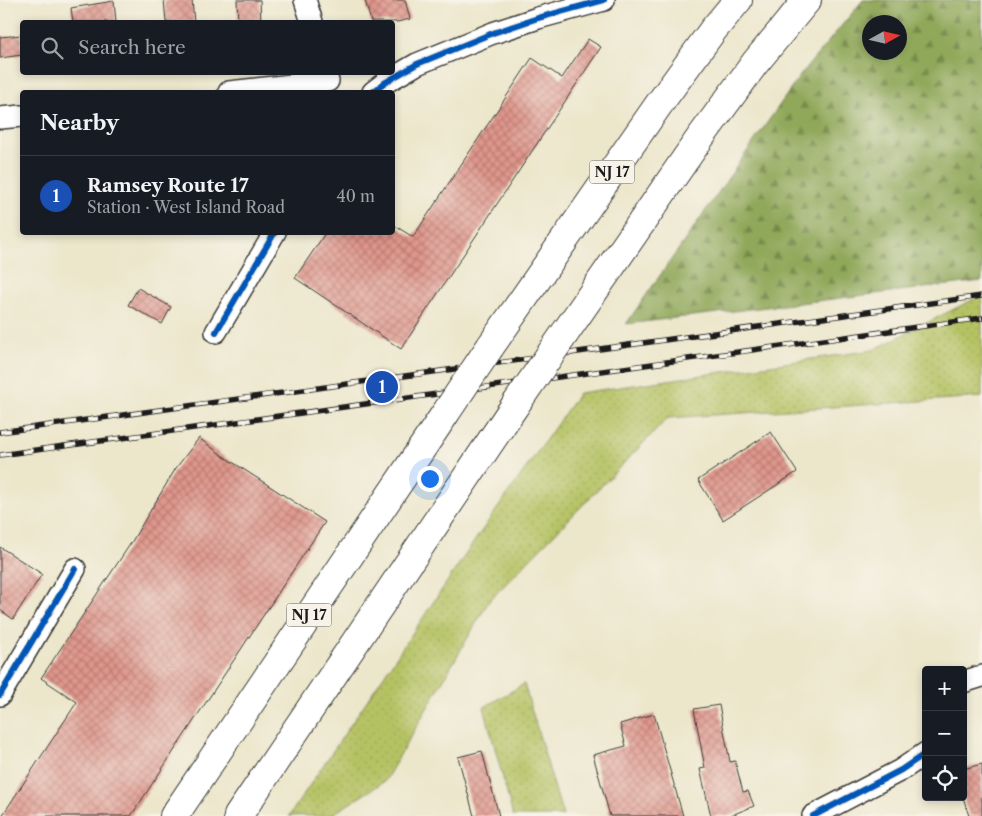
<!DOCTYPE html>
<html lang="en">
<head>
<meta charset="utf-8">
<style>
	:root { --surface:#171b24; --page:#20242c; --text:#f1f3f6; --muted:#9ea1a6; --line:#363941; --accent:#0f766e }
	body { margin:0; font-family:"Libre Caslon Text",serif; background:var(--page); color:var(--text) }
	.controls { position:absolute; right:15px; bottom:15px; display:grid; overflow:hidden; border-radius:5px; box-shadow:0 2px 8px #0003 }
	.controls button { width:45px; height:45px; display:grid; place-items:center; padding:0; border:0; border-bottom:1px solid var(--line); background:var(--surface); color:var(--text); font:25px sans-serif }
	.compass { position:absolute; left:862px; top:15px; width:45px; height:45px; border-radius:50%; background:var(--surface); box-shadow:0 2px 8px #0003; rotate:82deg }
	.you { position:absolute; left:429px; top:478px; width:18px; height:18px; margin:-12px; border:4px solid #fff; border-radius:50%; background:#1a73e8; box-shadow:0 0 0 8px #1a73e833 }
	.badge { display:grid; place-items:center; width:32px; height:32px; border-radius:50%; background:var(--accent); color:#fff; font-size:16px; font-weight:700 }
	.pin { position:absolute; translate:-50% -50%; border:2px solid #fff; box-shadow:0 1px 5px #0006 }
	.list { margin:0; padding:0; list-style:none }
	h2 { display:flex; justify-content:space-between; align-items:center; height:65px; margin:0; padding:0 20px; font-size:21px }
	h2 small { font-size:16px; font-weight:400; color:var(--muted) }
	.list li { display:grid; grid-template-columns:32px 1fr auto; gap:15px; align-items:center; box-sizing:border-box; height:80px; padding:0 20px; border-top:1px solid var(--line) }
	.list b { display:block; font-size:19px; white-space:nowrap }
	.list p { margin:0; font-size:16px; white-space:nowrap; color:var(--muted) }
	.list em { font-size:16px; font-style:normal; color:var(--muted) }
	.icon { flex:none; width:28px; height:28px; fill:none; stroke:currentColor; stroke-width:2; stroke-linecap:round; stroke-linejoin:round }
	.map { position:relative; flex:none; width:982px; height:816px; overflow:hidden }
	.search { position:absolute; background:var(--surface); box-shadow:0 2px 8px #0003; left:20px; top:20px; width:375px; height:55px; display:flex; align-items:center; gap:12px; box-sizing:border-box; padding:0 18px; border-radius:5px; color:var(--muted); font-size:19px }
	.panel { position:absolute; background:var(--surface); box-shadow:0 2px 8px #0003; left:20px; top:90px; width:375px; height:145px; border-radius:5px }
	.map>svg:first-child { display:block }
	.grass { fill:url(#grass-dots); stroke:#686f40 }
	.forest { fill:url(#forest-firs); stroke:#56623b; fill-rule:evenodd }
	.building { fill:url(#building-cross-hatch) }
	.lines { fill:none; stroke-linecap:round; stroke-linejoin:round }
	.minor-casing { stroke:#3b3a36; stroke-width:24 }
	.highway-casing { stroke:#3b3a36; stroke-width:30 }
	.minor { stroke:#fff; stroke-width:21 }
	.highway { stroke:#fff; stroke-width:28 }
	.rail-casing { stroke:#1c1c1c; stroke-width:5.5 }
	.rail { stroke:#f7f3e8; stroke-width:4; stroke-dasharray:11; stroke-linecap:butt }
	.highway-bridge-casing { stroke:#3b3a36; stroke-width:30; stroke-linecap:butt }
	.highway-bridge { stroke:#fff; stroke-width:28 }
	.cycleway-casing { stroke:#f7f3e8; stroke-width:9 }
	.cycleway { stroke:#0057b8; stroke-width:6 }
	.labels { text-anchor:middle; stroke-width:5; stroke-linejoin:round; paint-order:stroke }
	.shield { fill:#f7f3e8; stroke:#5e5c59; stroke-width:1 }
	.shield-label { font-size:14px; font-weight:bold; fill:#1c1c1c }
</style>
</head>
<body>
<div class="map">
<svg width="982" height="816" viewBox="0 0 982 816">
	<defs>
		<pattern id="grass-dots" width="8" height="8" patternUnits="userSpaceOnUse" patternTransform="scale(1.25)"><rect width="8" height="8" fill="#b5c264"/><path d="M2 2h.1M6 6h.1" fill="none" stroke="#9ba656" stroke-width="1.8" stroke-linecap="round"/></pattern>
		<pattern id="forest-firs" width="22" height="20" patternUnits="userSpaceOnUse" patternTransform="scale(1.25)"><rect width="22" height="20" fill="#90a85a"/><path d="M5 1l3.5 6h-7zM16 11l3.5 6h-7z" fill="#75884a"/></pattern>
		<pattern id="building-cross-hatch" width="8" height="8" patternUnits="userSpaceOnUse" patternTransform="scale(1.25)"><rect width="8" height="8" fill="#e0968c"/><path d="M0 0l8 8M0 8l8-8" fill="none" stroke="#b57a72"/></pattern>
	</defs>
	<rect width="100%" height="100%" fill="#f7f3e8"/>
	<filter id="ink" filterUnits="userSpaceOnUse"><feTurbulence type="fractalNoise" baseFrequency=".02" numOctaves="2"/><feDisplacementMap in="SourceGraphic" scale="10" xChannelSelector="R" yChannelSelector="G"/><feConvolveMatrix kernelMatrix="1 2 1 2 8 2 1 2 1" color-interpolation-filters="sRGB"/></filter>
	<filter id="wash" filterUnits="userSpaceOnUse"><feTurbulence type="fractalNoise" baseFrequency=".0096" numOctaves="4" result="noise"/><feDisplacementMap in="SourceGraphic" scale="20" xChannelSelector="R" yChannelSelector="G"/><feGaussianBlur stdDeviation="1.12" result="paint"/><feColorMatrix in="noise" values="0 0 0 0 0 0 0 0 0 0 0 0 0 0 0 0 0 1.4 0 .05"/><feComposite in="paint" operator="in"/></filter>
	<g filter="url(#wash)">
		<rect width="100%" height="100%" fill="#ece6cb"/>
		<path class="grass" d="M 982,295 L 982,397 L 668,418 L 489,601 L 385,781 L 330,816 L 289,816 L 478,536 L 579,393 L 873,350 Z
			M 524,684 L 563,816 L 513,816 L 484,707 Z"/>
		<path class="forest" d="M 863,0 L 982,0 L 982,281 L 626,324 L 802,73 ZM 870,22 L 900,22 L 900,52 L 870,52 Z"/>
		<g id="blocks">
			<path class="building" d="M 164,0 L 192,0 L 194,22 L 166,22 Z
				M 237,0 L 260,0 L 261,22 L 238,22 Z
				M 365,0 L 405,0 L 410,19 L 397,22 L 371,22 Z
				M 114,1 L 116,22 L 73,22 L 71,8 Z
				M 22,35 L 22,55 L 0,58 L 0,37 Z
				M 588,39 L 601,47 L 401,349 L 295,278 L 326,232 L 392,232 L 392,224 L 413,237 L 532,58 L 562,78 Z
				M 138,288 L 171,307 L 162,324 L 128,305 Z
				M 771,432 L 797,472 L 723,520 L 698,480 Z
				M 199,438 L 223,456 L 325,522 L 131,816 L 2,816 L 77,702 L 41,678 L 131,543 L 176,468 Z
				M 0,547 L 42,574 L 13,619 L 0,610 Z
				M 719,705 L 730,762 L 735,761 L 743,792 L 748,791 L 754,806 L 729,816 L 711,816 L 700,769 L 705,768 L 694,709 Z
				M 654,714 L 683,816 L 610,816 L 593,755 L 626,746 L 620,724 Z
				M 482,751 L 499,816 L 474,816 L 458,757 Z
				M 982,764 L 982,816 L 969,816 L 963,797 L 963,769 Z"/>
		</g>
	</g>
	<g filter="url(#ink)">
		<use href="#blocks" fill-opacity="0" stroke="#3b3a36" stroke-width="1"/>
		<g class="lines">
			<defs>
				<path id="minor" d="M 305,0 L 312,22
					M 229,92 L 328,81
					M 373,92 L 386,82 L 417,64 L 493,33 L 538,18 L 604,0
					M 0,118 L 22,116
					M 216,332 L 275,232
					M 963,682 L 982,676
					M 0,695 L 75,569
					M 813,816 L 901,770 L 926,753"/>
				<path id="highway" d="M 565,333 L 700,138 L 755,63 L 807,0
					M 490,347 L 657,107 L 713,30 L 738,0
					M 174,816 L 445,414
					M 238,816 L 516,404"/>
			</defs>
			<use href="#minor" class="minor-casing"/>
			<use href="#highway" class="highway-casing"/>
			<use href="#minor" class="minor"/>
			<use href="#highway" class="highway"/>
			<defs>
				<path id="rail" d="M 0,432 L 982,296
					M 0,455 L 982,318"/>
			</defs>
			<use href="#rail" class="rail-casing"/>
			<use href="#rail" class="rail"/>
			<defs>
				<path id="highway-bridge" d="M 516,404 L 565,333
					M 445,414 L 490,347"/>
			</defs>
			<use href="#highway-bridge" class="highway-bridge-casing"/>
			<use href="#highway-bridge" class="highway-bridge"/>
			<defs>
				<path id="cycleway" d="M 373,92 L 386,82 L 417,64 L 493,33 L 538,18 L 604,0
					M 216,332 L 275,232
					M 0,695 L 75,569
					M 813,816 L 901,770 L 926,753"/>
			</defs>
			<use href="#cycleway" class="cycleway-casing"/>
			<use href="#cycleway" class="cycleway"/>
		</g>
	</g>
	<g class="labels">
		<g class="shield">
			<rect x="589.5" y="160.5" width="45" height="23" rx="4"/>
			<rect x="286.5" y="603.5" width="45" height="23" rx="4"/>
		</g>
		<g class="shield-label">
			<text x="612" y="177">NJ 17</text>
			<text x="309" y="620">NJ 17</text>
		</g>
	</g>
</svg>
<div class="controls">
<button>+</button>
<button>−</button>
<button><svg class="icon" aria-label="locate" viewBox="0 0 24 24"><circle cx="12" cy="12" r="6"/><path d="M12 2v4M12 18v4M2 12h4M18 12h4"/></svg></button>
</div>
<svg class="compass" viewBox="-18 -18 36 36"><path d="M0-13l5 13h-10z" fill="#e53935"/><path d="M0 13l5-13h-10z" fill="#9ea1a6"/></svg>
<div class="you"></div>
<div class="pin badge" style="left:382px;top:387px;background:#1a4fb4">1</div>
<div class="search"><svg class="icon" aria-label="search" viewBox="0 0 24 24"><circle cx="10" cy="10" r="6"/><path d="M15 15l6 6"/></svg>Search here</div>
<section class="panel">
<h2>Nearby<small></small></h2>
<ul class="list">
<li><span class="badge" style="background:#1a4fb4">1</span><div><b>Ramsey Route 17</b><p>Station · West Island Road</p></div><em>40 m</em></li>
</ul>
</section>
</div>
</body>
</html>
